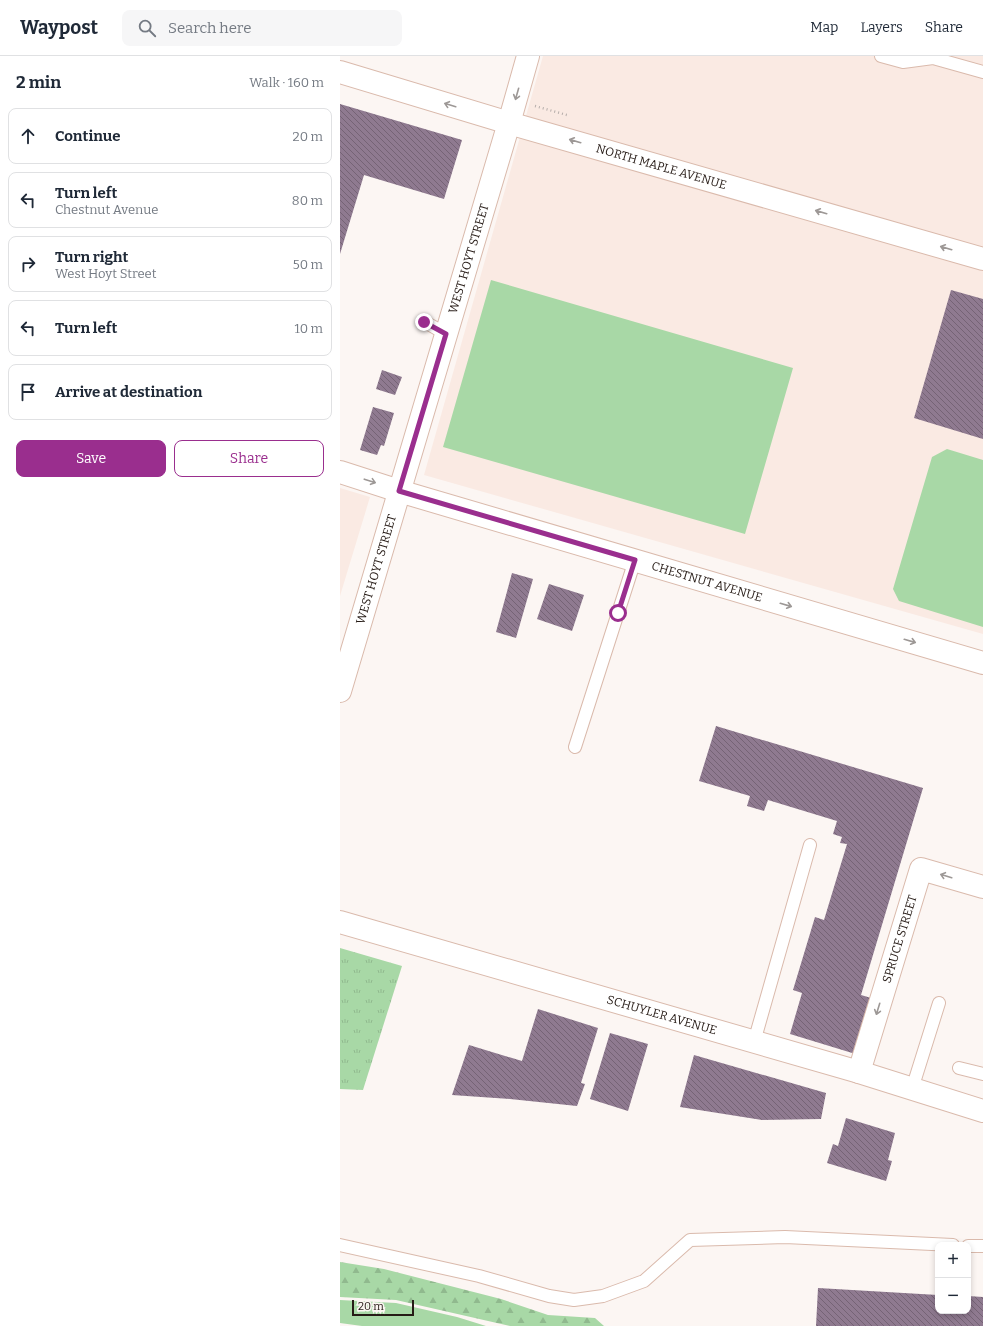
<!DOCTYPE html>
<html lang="en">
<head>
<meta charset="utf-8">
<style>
	:root { --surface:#fff; --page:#f6f6f7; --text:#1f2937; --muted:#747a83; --line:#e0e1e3; --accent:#9a2e8e }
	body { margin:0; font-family:Bitter,serif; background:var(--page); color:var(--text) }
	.controls { position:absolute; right:12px; bottom:12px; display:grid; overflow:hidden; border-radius:8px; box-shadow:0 2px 6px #0003 }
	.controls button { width:36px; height:36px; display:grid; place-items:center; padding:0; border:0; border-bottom:1px solid var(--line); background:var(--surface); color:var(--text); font:20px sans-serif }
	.scale { position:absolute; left:12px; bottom:10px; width:62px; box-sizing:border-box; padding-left:4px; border:2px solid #261b16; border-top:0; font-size:11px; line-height:14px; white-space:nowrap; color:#261b16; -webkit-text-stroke:3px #fcf6f3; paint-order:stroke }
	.stop { position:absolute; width:12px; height:12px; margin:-9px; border:3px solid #9a2e8e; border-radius:50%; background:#fff }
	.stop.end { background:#9a2e8e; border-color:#fff; box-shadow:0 1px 4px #0008 }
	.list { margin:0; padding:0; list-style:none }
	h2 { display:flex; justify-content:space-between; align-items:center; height:52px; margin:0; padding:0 16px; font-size:17px }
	h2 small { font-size:13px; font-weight:400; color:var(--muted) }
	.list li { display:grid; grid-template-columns:26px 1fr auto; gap:12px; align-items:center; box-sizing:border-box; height:56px; margin:0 8px 8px; padding:0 8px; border:1px solid var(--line); border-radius:8px }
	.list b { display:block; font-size:15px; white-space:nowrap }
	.list p { margin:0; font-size:13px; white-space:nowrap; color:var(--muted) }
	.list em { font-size:13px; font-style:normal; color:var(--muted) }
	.actions { display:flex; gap:8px; padding:12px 16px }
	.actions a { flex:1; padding:9px 0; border:1px solid var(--accent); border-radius:8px; text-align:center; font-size:14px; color:var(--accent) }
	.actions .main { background:var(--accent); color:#fff }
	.icon { flex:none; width:22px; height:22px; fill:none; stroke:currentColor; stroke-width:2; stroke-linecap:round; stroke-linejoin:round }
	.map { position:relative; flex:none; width:643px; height:1270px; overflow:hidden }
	header { display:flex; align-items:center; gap:24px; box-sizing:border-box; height:56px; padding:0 20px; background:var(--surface); border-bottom:1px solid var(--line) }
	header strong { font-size:19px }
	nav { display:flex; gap:22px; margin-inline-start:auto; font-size:14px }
	.search { width:280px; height:36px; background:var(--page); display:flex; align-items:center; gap:10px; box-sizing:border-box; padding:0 14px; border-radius:8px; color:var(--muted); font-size:15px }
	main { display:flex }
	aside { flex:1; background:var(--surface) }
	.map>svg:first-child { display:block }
	.built { fill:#faeae3 }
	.green { fill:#a8d8a6 }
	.forest { fill:url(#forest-firs) }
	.park { fill:url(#park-tufts) }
	.building { fill:url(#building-back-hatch) }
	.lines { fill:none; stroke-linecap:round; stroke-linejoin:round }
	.service-casing { stroke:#dabaac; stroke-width:14 }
	.minor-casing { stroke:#dabaac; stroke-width:24 }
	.path { stroke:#b6aeab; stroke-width:2.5; stroke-dasharray:1 3; stroke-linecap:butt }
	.service { stroke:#fff; stroke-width:12 }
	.minor { stroke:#fff; stroke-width:22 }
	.oneway { stroke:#9d9896 }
	.route { stroke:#9a2e8e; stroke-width:5 }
	.labels { text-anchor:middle; stroke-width:3.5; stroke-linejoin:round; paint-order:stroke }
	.street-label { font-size:12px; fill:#261b16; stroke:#fcf6f3 }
</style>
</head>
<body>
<header>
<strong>Waypost</strong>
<div class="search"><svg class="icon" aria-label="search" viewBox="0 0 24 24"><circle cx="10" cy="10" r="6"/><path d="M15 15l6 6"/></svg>Search here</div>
<nav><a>Map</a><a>Layers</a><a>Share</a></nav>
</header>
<main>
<aside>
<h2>2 min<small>Walk · 160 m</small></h2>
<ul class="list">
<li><svg class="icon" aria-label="ahead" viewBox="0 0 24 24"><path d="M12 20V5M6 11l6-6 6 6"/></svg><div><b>Continue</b></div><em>20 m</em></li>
<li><svg class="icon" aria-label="left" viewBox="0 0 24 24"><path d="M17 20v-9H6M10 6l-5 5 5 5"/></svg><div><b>Turn left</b><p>Chestnut Avenue</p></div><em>80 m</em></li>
<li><svg class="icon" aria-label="right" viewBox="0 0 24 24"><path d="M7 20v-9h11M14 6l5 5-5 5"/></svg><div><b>Turn right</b><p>West Hoyt Street</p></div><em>50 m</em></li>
<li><svg class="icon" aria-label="left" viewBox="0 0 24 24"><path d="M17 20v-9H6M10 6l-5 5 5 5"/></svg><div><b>Turn left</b></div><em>10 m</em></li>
<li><svg class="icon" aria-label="arrive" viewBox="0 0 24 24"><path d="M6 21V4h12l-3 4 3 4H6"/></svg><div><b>Arrive at destination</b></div></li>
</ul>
<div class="actions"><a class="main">Save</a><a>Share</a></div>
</aside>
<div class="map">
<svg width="643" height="1270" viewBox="0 0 643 1270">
	<defs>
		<pattern id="forest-firs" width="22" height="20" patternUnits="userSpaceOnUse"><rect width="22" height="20" fill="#a8d8a6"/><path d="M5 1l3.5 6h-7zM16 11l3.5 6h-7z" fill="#90b98e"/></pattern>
		<pattern id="park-tufts" width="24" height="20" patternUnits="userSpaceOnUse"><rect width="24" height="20" fill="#a8d8a6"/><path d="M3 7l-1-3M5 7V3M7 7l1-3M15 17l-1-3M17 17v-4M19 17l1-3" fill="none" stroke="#90b98e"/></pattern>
		<pattern id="building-back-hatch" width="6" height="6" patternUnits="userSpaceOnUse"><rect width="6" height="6" fill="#8f7a90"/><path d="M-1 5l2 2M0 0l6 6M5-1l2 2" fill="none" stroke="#756375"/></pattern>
	</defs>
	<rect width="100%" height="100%" fill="#fcf6f3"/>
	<path class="built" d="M 203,0 L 643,0 L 643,578 L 84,419 Z
		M 0,432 L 30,441 L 0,540 Z"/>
	<path class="green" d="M 151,224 L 453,312 L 405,478 L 103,391 Z
		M 607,393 L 643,404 L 643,571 L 559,545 L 553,533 L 592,401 Z
		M 0,1244 L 56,1247 L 117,1261 L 146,1270 L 22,1270 L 0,1267 Z"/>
	<path class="forest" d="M 0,1206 L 44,1213 L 161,1243 L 208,1259 L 255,1262 L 264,1270 L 170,1270 L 56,1244 L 0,1241 Z"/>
	<path class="park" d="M 0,892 L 62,910 L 23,1034 L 0,1033 Z"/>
	<path class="building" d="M 0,48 L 122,84 L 104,143 L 24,119 L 0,198 Z
		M 611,234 L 643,243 L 643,383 L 574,362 Z
		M 42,314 L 62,321 L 55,339 L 36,333 Z
		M 33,351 L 54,357 L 44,390 L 41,389 L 37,399 L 20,394 Z
		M 172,517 L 193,523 L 176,582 L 156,576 Z
		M 209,528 L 244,539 L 232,575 L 197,563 Z
		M 376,670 L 583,732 L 521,939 L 538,944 L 522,1000 L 450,978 L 462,937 L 453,934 L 475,861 L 484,864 L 507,788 L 500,787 L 502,781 L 493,778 L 497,765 L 428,744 L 424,755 L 407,750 L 410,740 L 359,725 Z
		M 198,953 L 258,972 L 241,1027 L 245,1028 L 237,1050 L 170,1043 L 112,1039 L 129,989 L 182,1005 Z
		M 270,977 L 308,988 L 288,1055 L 250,1043 Z
		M 354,999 L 486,1037 L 481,1063 L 422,1064 L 340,1051 Z
		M 506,1062 L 555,1077 L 548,1104 L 552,1105 L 546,1125 L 487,1107 L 493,1088 L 498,1090 Z
		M 478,1232 L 598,1239 L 598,1255 L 628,1255 L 628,1240 L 643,1241 L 643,1270 L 476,1270 Z"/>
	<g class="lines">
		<defs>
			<path id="service" d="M 541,0 L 563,6 L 593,2 L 643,16
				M 85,266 L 106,278
				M 235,691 L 295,504
				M 414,986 L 470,789
				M 619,1012 L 643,1018
				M 572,1033 L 599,947
				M 0,1189 L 139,1220 L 209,1240 L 234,1244 L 263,1240 L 304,1225 L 350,1184 L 445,1181 L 613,1189
				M 628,1190 L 643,1190"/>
			<g id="minor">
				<path id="s1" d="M 0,16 L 169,67 L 643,203"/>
				<path id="s2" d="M 0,416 L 59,435 L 643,607"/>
				<path id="s3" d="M 0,635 L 169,67 L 188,0"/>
				<path id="s4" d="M 0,866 L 519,1016 L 643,1055"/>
				<path id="s5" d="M 519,1016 L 581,813 L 643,831"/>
			</g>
		</defs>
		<use href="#service" class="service-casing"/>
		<use href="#minor" class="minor-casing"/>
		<path class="path" d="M 195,50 L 227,59"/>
		<use href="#service" class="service"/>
		<use href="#minor" class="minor"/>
	</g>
	<defs><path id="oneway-shaft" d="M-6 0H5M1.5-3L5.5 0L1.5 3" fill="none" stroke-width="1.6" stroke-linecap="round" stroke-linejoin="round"/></defs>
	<g class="oneway">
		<use href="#oneway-shaft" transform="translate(177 38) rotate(106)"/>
		<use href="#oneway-shaft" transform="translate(110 49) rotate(-163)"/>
		<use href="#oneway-shaft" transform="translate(235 85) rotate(-164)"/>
		<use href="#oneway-shaft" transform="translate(481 156) rotate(-164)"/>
		<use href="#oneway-shaft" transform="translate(606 192) rotate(-164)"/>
		<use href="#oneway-shaft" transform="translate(30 425) rotate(18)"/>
		<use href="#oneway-shaft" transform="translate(446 549) rotate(16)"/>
		<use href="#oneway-shaft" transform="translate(570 585) rotate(16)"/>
		<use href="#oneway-shaft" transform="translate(606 820) rotate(-163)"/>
		<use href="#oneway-shaft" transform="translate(538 953) rotate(107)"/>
	</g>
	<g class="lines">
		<path class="route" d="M 84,266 L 106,278 L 59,435 L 295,504 L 278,557"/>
	</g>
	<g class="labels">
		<g class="street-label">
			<text dy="4" stroke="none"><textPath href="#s1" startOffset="335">NORTH MAPLE AVENUE</textPath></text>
			<text dy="4" stroke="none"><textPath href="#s3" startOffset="451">WEST HOYT STREET</textPath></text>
			<text dy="4" stroke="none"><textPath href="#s3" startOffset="127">WEST HOYT STREET</textPath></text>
			<text dy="4" stroke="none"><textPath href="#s2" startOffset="383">CHESTNUT AVENUE</textPath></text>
			<text dy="4" stroke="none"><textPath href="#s5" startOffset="139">SPRUCE STREET</textPath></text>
			<text dy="4" stroke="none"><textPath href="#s4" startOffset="335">SCHUYLER AVENUE</textPath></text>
		</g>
	</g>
</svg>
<div class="controls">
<button>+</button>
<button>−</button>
</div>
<div class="scale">20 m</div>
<div class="stop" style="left:278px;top:557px"></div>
<div class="stop end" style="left:84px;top:266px"></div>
</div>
</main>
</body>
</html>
